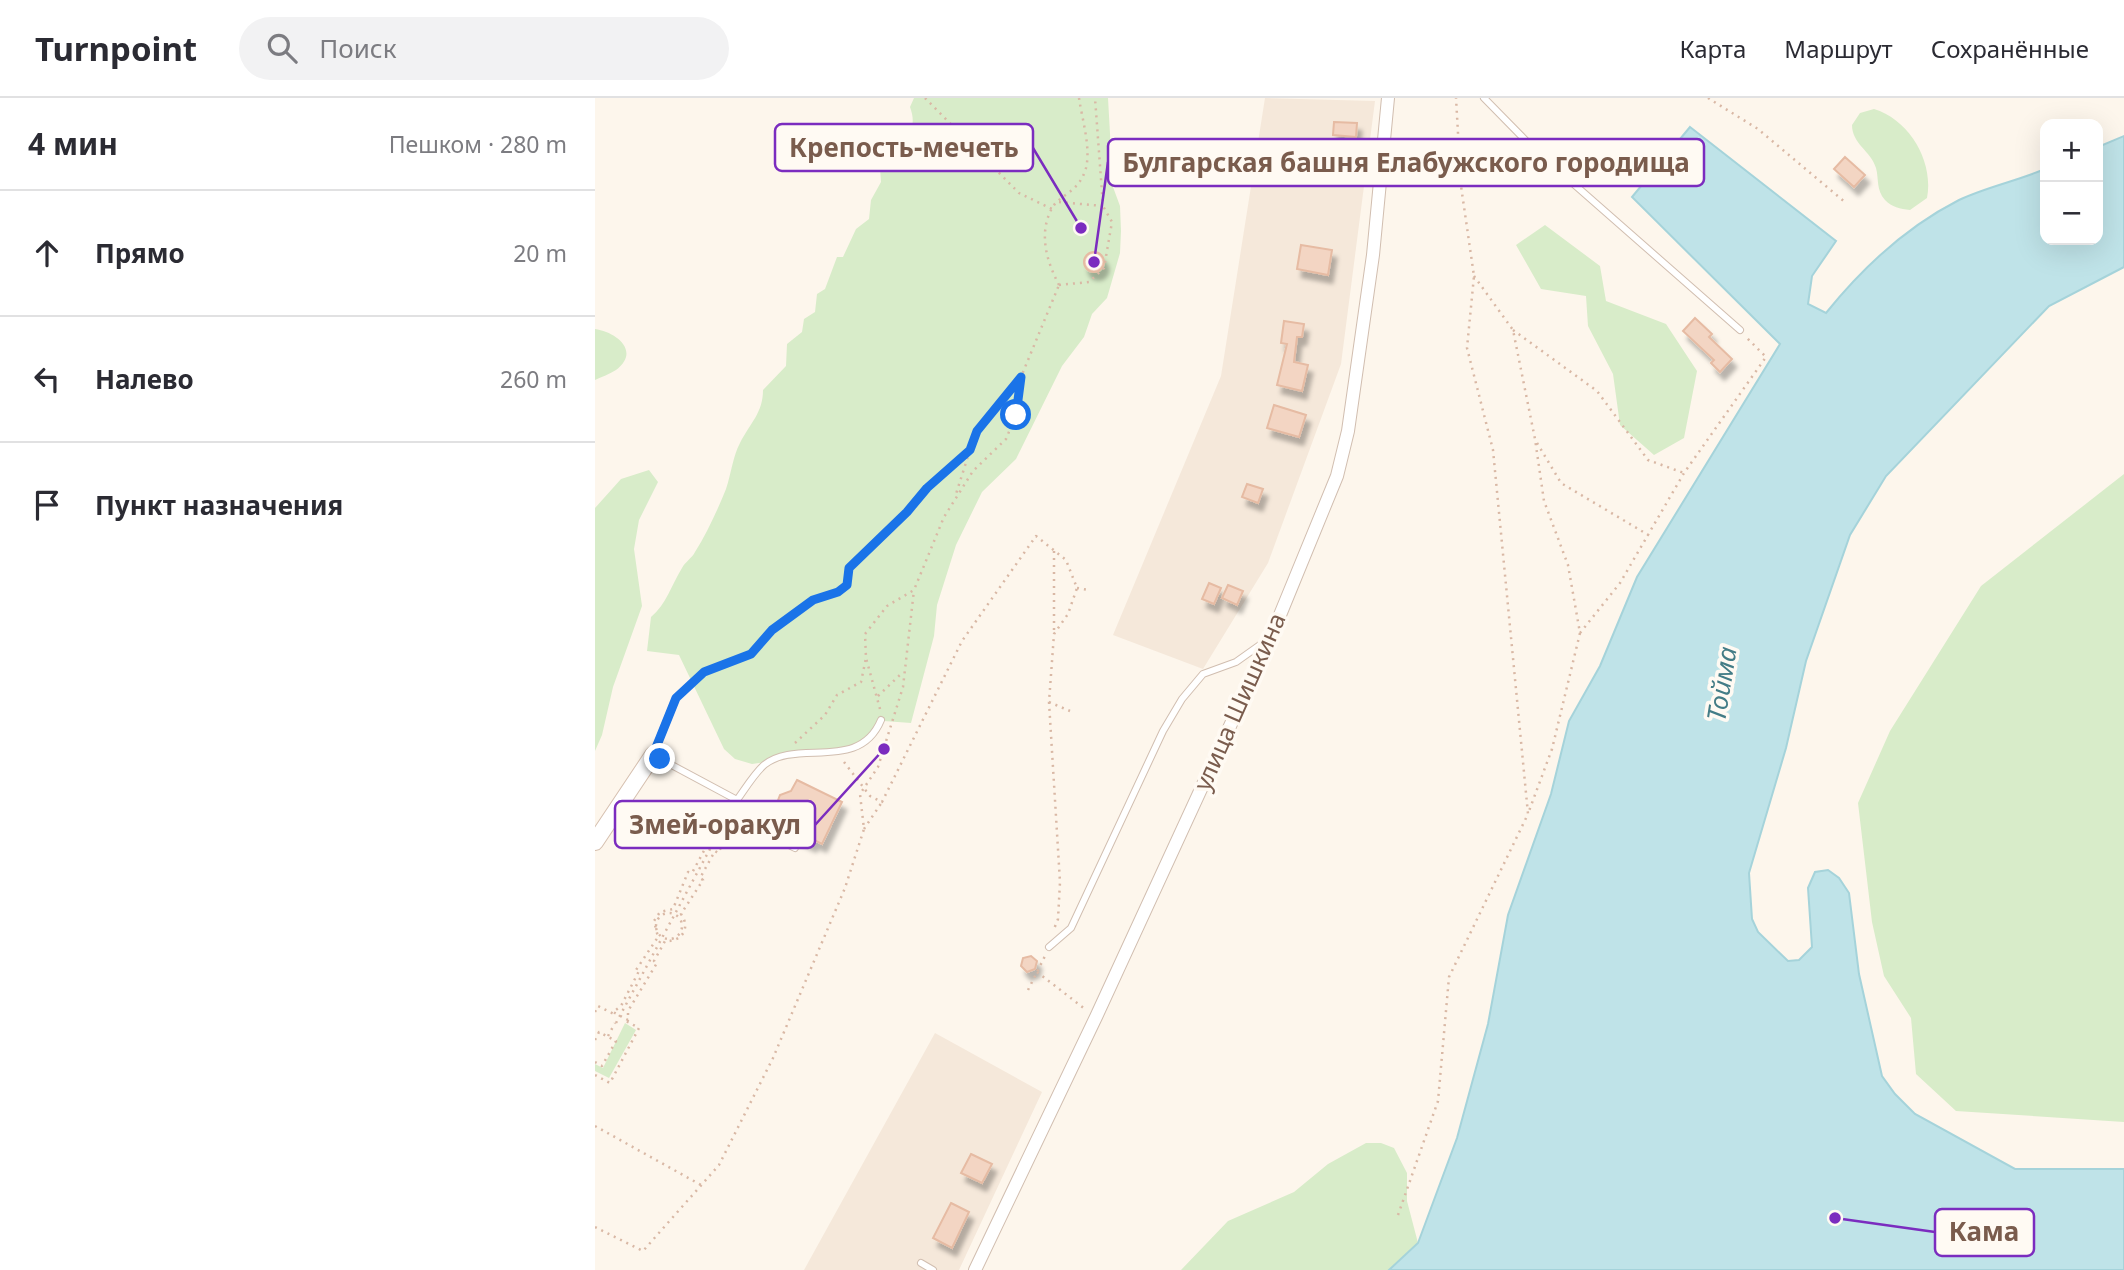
<!DOCTYPE html>
<html lang="ru">
<head>
<meta charset="utf-8">
<style>
	:root { --surface:#fff; --page:#f2f2f3; --text:#2b2b33; --muted:#7c7c81; --line:#e1e1e2 }
	body { margin:0; font-family:"Noto Sans",sans-serif; background:var(--page); color:var(--text) }
	.controls { position:absolute; right:21px; top:21px; display:grid; overflow:hidden; border-radius:14px; box-shadow:0 7px 28px #0002 }
	.controls button { width:63px; height:63px; display:grid; place-items:center; padding:0; border:0; border-bottom:2px solid var(--line); background:var(--surface); color:var(--text); font:35px sans-serif }
	.stop { position:absolute; width:21px; height:21px; margin:-16px; border:5px solid #1a73e8; border-radius:50%; background:#fff }
	.stop.end { background:#1a73e8; border-color:#fff; box-shadow:0 2px 7px #0008 }
	.list { margin:0; padding:0; list-style:none }
	h2 { display:flex; justify-content:space-between; align-items:center; height:91px; margin:0; padding:0 28px; font-size:30px }
	h2 small { font-size:23px; font-weight:400; color:var(--muted) }
	.list li { display:grid; grid-template-columns:46px 1fr auto; gap:21px; align-items:center; box-sizing:border-box; height:126px; padding:0 28px; border-top:2px solid var(--line) }
	.list b { display:block; font-size:26px; white-space:nowrap }
	.list em { font-size:23px; font-style:normal; color:var(--muted) }
	.icon { flex:none; width:38px; height:38px; fill:none; stroke:currentColor; stroke-width:2; stroke-linecap:round; stroke-linejoin:round }
	.map { position:relative; flex:none; width:1529px; height:1172px; overflow:hidden }
	header { display:flex; align-items:center; gap:42px; box-sizing:border-box; height:98px; padding:0 35px; background:var(--surface); border-bottom:2px solid var(--line) }
	header strong { font-size:33px }
	nav { display:flex; gap:38px; margin-inline-start:auto; font-size:24px }
	.search { width:490px; height:63px; background:var(--page); display:flex; align-items:center; gap:18px; box-sizing:border-box; padding:0 24px; border-radius:38px; color:var(--muted); font-size:26px }
	main { display:flex }
	aside { flex:1; background:var(--surface) }
	.map>svg:first-child { display:block }
	.residential { fill:#f5e8da }
	.green { fill:#d8ecc9 }
	.water { fill:#bfe3e8; stroke:#a5d3da; stroke-width:2 }
	.building { fill:#f3d5c3; stroke:#e6bba3; stroke-width:2; filter:url(#shadow) }
	.lines { fill:none; stroke-linecap:round; stroke-linejoin:round }
	.lane-casing { stroke:#d1beb0; stroke-width:8 }
	.street-casing { stroke:#d1beb0; stroke-width:14 }
	.secondary-casing { stroke:#d6c0b0; stroke-width:18 }
	.path { stroke:#d9b8a5; stroke-width:2.5; stroke-dasharray:2 5; stroke-linecap:butt }
	.lane { stroke:#fff; stroke-width:6 }
	.street { stroke:#fff; stroke-width:12 }
	.secondary { stroke:#fff; stroke-width:16 }
	.route { stroke:#1a73e8; stroke-width:9 }
	.labels { text-anchor:middle; stroke-width:7; stroke-linejoin:round; paint-order:stroke }
	.street-label { font-size:24px; fill:#7a5c4d; stroke:#fffaf3 }
	.water-label { font-size:26px; font-style:italic; fill:#437c86; stroke:#fffaf3 }
	.leader { fill:none; stroke:#7b2cbf; stroke-width:2.5 }
	.callout-dot { fill:#7b2cbf; stroke:#fffaf3; stroke-width:2.5 }
	.callout { fill:#fffaf3; stroke:#7b2cbf; stroke-width:2.5 }
	.callout-label { font-size:26px; text-anchor:middle; font-weight:bold; fill:#7a5c4d }
</style>
</head>
<body>
<header>
<strong>Turnpoint</strong>
<div class="search"><svg class="icon" aria-label="search" viewBox="0 0 24 24"><circle cx="10" cy="10" r="6"/><path d="M15 15l6 6"/></svg>Поиск</div>
<nav><a>Карта</a><a>Маршрут</a><a>Сохранённые</a></nav>
</header>
<main>
<aside>
<h2>4 мин<small>Пешком · 280 m</small></h2>
<ul class="list">
<li><svg class="icon" aria-label="ahead" viewBox="0 0 24 24"><path d="M12 20V5M6 11l6-6 6 6"/></svg><div><b>Прямо</b></div><em>20 m</em></li>
<li><svg class="icon" aria-label="left" viewBox="0 0 24 24"><path d="M17 20v-9H6M10 6l-5 5 5 5"/></svg><div><b>Налево</b></div><em>260 m</em></li>
<li><svg class="icon" aria-label="arrive" viewBox="0 0 24 24"><path d="M6 21V4h12l-3 4 3 4H6"/></svg><div><b>Пункт назначения</b></div></li>
</ul>
</aside>
<div class="map">
<svg width="1529" height="1172" viewBox="0 0 1529 1172">
	<defs>
		<filter id="shadow"><feDropShadow dx="4.5" dy="8" stdDeviation="2" flood-color="#0004"/></filter>
	</defs>
	<rect width="100%" height="100%" fill="#fdf6ec"/>
	<path class="residential" d="M 670,0 L 780,3 L 746,266 L 673,465 L 608,571 L 518,537 L 626,278 Z
		M 340,935 L 447,994 L 364,1172 L 209,1172 Z"/>
	<path class="green" d="M 319,0 L 513,0 L 518,89 L 525,108 L 526,133 L 525,155 L 512,200 L 497,216 L 489,239 L 467,268 L 421,361 L 387,394 L 361,447 L 342,507 L 339,538 L 316,625 L 289,623 L 275,643 L 264,650 L 157,666 L 140,661 L 129,651 L 84,557 L 52,553 L 56,519 C 71,507 77,486 87,470 C 90,464 97,460 100,454 C 112,435 123,411 131,391 C 136,376 138,358 145,345 C 155,325 168,315 168,292 L 191,268 L 192,246 L 207,234 L 209,221 L 220,214 L 222,196 L 230,191 L 242,159 L 248,159 L 261,131 L 274,121 L 276,102 L 286,84 L 284,56 C 306,44 325,36 315,9 Z
		M 1279,11 C 1315,22 1339,64 1332,100 L 1315,112 C 1305,111 1297,109 1290,102 C 1281,92 1284,81 1281,70 C 1276,53 1257,46 1257,27 L 1265,15 Z
		M 950,127 L 1005,168 L 1011,203 L 1071,226 L 1102,273 L 1089,340 L 1059,357 L 1025,327 L 1018,276 L 993,228 L 991,198 L 946,191 L 921,147 Z
		M 0,231 C 21,234 46,253 21,272 C 15,276 6,279 0,282 Z
		M 54,372 L 63,384 L 44,422 L 39,451 L 47,508 L 18,589 L 7,637 L 0,653 L 0,410 L 26,381 Z
		M 1529,376 L 1529,1024 L 1361,1013 L 1321,976 L 1316,920 L 1289,878 L 1277,824 L 1263,705 L 1295,633 L 1386,488 Z
		M 30,925 L 41,932 L 14,980 L 0,973 L 0,966 L 8,970 Z
		M 771,1045 L 786,1045 L 799,1050 L 812,1075 L 812,1103 L 823,1145 L 794,1172 L 586,1172 L 633,1123 L 699,1094 L 733,1066 Z"/>
	<path class="water" d="M 1095,29 L 1241,143 L 1217,178 L 1213,206 L 1231,215 C 1268,169 1311,129 1364,102 C 1391,89 1422,83 1450,71 L 1450,142 L 1503,142 L 1503,49 L 1529,38 L 1529,169 L 1454,208 L 1291,378 L 1255,437 L 1211,563 L 1191,650 L 1154,775 L 1157,821 L 1163,834 L 1193,863 L 1204,862 L 1217,849 L 1213,790 L 1220,774 L 1233,772 L 1244,780 L 1254,795 L 1264,876 L 1287,978 L 1300,996 L 1320,1016 L 1420,1071 L 1529,1071 L 1529,1172 L 794,1172 L 823,1145 L 862,1040 L 893,926 L 913,817 L 956,696 L 974,623 L 1005,568 L 1042,479 L 1185,246 L 1037,99 Z"/>
	<path class="building" d="M 739,24 L 762,25 L 761,39 L 738,37 Z
		M 1250,59 L 1270,77 L 1259,89 L 1239,71 Z
		M 706,147 L 737,152 L 733,177 L 702,171 Z
		M489 164a10 10 0 1 1 20 0a10 10 0 1 1-20 0Z
		M 1100,220 L 1117,236 L 1114,239 L 1137,261 L 1125,274 L 1116,265 L 1119,262 L 1088,233 Z
		M 689,223 L 709,226 L 707,239 L 702,239 L 699,264 L 713,267 L 707,293 L 682,287 L 692,246 L 686,245 Z
		M 679,307 L 711,317 L 704,339 L 672,330 Z
		M 652,386 L 668,391 L 663,405 L 647,399 Z
		M 614,485 L 626,490 L 619,506 L 607,501 Z
		M 633,487 L 648,493 L 642,507 L 627,500 Z
		M 202,682 L 247,704 L 227,746 L 219,742 L 217,746 L 186,732 L 188,728 L 182,725 L 186,716 L 182,705 L 185,697 L 196,693 Z
		M 436,858 L 442,863 L 440,871 L 432,874 L 426,868 L 428,860 Z
		M 376,1056 L 397,1066 L 387,1085 L 366,1075 Z
		M 356,1105 L 374,1114 L 357,1150 L 338,1140 Z"/>
	<g class="lines">
		<defs>
			<path id="lane" d="M 889,0 L 940,52 L 1145,232
				M 81,600 L 58,657 L 142,702 C 150,691 159,676 169,667 C 202,640 264,675 286,622
				M 142,702 L 153,727 L 200,750
				M 454,849 L 476,830 L 568,633 L 587,601 L 608,576 L 641,564 L 672,542
				M 326,1165 L 338,1172"/>
			<path id="street" d="M 380,1172 L 501,919 L 676,539 L 742,378 L 753,333 L 778,157 L 793,0"/>
			<path id="secondary" d="M 0,744 L 58,657"/>
		</defs>
		<use href="#lane" class="lane-casing"/>
		<use href="#street" class="street-casing"/>
		<use href="#secondary" class="secondary-casing"/>
		<path class="path" d="M 330,0 L 424,95 L 457,111
			M 1113,0 L 1163,31 L 1251,105
			M 464,104 L 508,108 L 500,0
			M 879,178 L 918,232 L 940,341 L 949,403 L 973,467 L 985,535 L 957,651 L 934,713
			M 464,187 C 452,164 443,136 457,110 C 465,96 484,95 491,70 C 496,49 487,21 484,0
			M 464,187 L 494,184 L 509,170 L 517,124 L 508,108
			M 918,232 L 1002,293 L 1053,362 L 1089,375
			M 942,345 L 966,385 L 1055,438
			M 375,352 L 382,333 L 425,281
			M 459,453 L 459,536
			M 482,490 L 494,492
			M 985,535 L 1025,485 L 1089,375 L 1171,259 L 1151,239
			M 89,593 L 109,574 L 156,556 L 177,532 L 218,503 L 243,494 L 252,487 L 254,470 L 312,414 L 332,390 L 375,352 L 360,399
			M 283,598 L 307,575
			M 454,604 L 475,613
			M 285,611 L 271,560 L 270,536 L 292,508 L 319,492 L 349,419 L 378,373 L 411,341 L 421,317 L 426,279 L 464,187
			M 200,645 L 230,617 L 242,597 L 266,584 L 271,560
			M 249,664 L 275,698 L 287,704 L 367,543 L 441,438 L 471,462 L 482,490 L 473,516 L 459,536 L 454,604 L 465,784 L 463,821 L 459,831
			M 127,718 L 136,723 L 128,738 L 131,740 L 123,755 L 120,753 L 105,780 L 108,782 L 86,816 C 96,830 87,844 70,843 L 59,863 L 62,865 L 33,913 L 33,922 L 18,914 L 26,908 L 44,873 L 41,872 L 63,839 L 59,823 L 65,814 L 78,811 L 93,774 L 97,775 L 111,749 L 108,747 Z
			M 269,731 L 287,704
			M61 828a13 13 0 1 1 26 0a13 13 0 1 1-26 0Z
			M 442,874 L 490,911
			M 433,892 L 450,858
			M 0,914 L 3,908 L 19,916
			M 21,925 L 135,714
			M 13,938 L 20,925
			M 0,942 L 4,934 L 21,943 L 7,968 L 0,964
			M 0,977 L 15,985 L 44,930 L 31,923
			M 0,1028 L 106,1087
			M 803,1117 L 843,1003 L 854,879 L 933,716 L 898,352 L 872,250 L 879,178 L 866,88 L 861,0
			M 0,1129 L 48,1153 L 124,1067 L 178,960 L 250,790 L 269,731 L 265,696 L 283,669 L 308,589 L 319,492"/>
		<use href="#lane" class="lane"/>
		<use href="#street" class="street"/>
		<use href="#secondary" class="secondary"/>
	</g>
	<g class="lines">
		<path class="route" d="M 65,661 L 58,657 L 81,600 L 109,574 L 156,556 L 177,532 L 218,502 L 243,494 L 252,487 L 254,470 L 312,414 L 332,390 L 375,352 L 382,333 L 426,279 L 421,317"/>
	</g>
	<g class="labels">
		<g class="street-label">
			<text transform="translate(645 604) rotate(-66)" y="8">улица Шишкина</text>
		</g>
		<g class="water-label">
			<text transform="translate(1127 586) rotate(-81)" y="9">Тойма</text>
		</g>
	</g>
	<path class="leader" d="M486 130L438 50M499 164L513 64M289 651L220 727M1240 1120L1340 1134"/>
	<g class="callout-dot">
		<circle cx="486" cy="130" r="7"/>
		<circle cx="499" cy="164" r="7"/>
		<circle cx="289" cy="651" r="7"/>
		<circle cx="1240" cy="1120" r="7"/>
	</g>
	<g class="callout">
		<rect x="180" y="26" width="258" height="47" rx="7"/>
		<rect x="513" y="41" width="596" height="47" rx="7"/>
		<rect x="20" y="703" width="200" height="47" rx="7"/>
		<rect x="1340" y="1111" width="99" height="47" rx="7"/>
	</g>
	<g class="callout-label">
		<text x="309" y="59">Крепость-мечеть</text>
		<text x="811" y="74">Булгарская башня Елабужского городища</text>
		<text x="120" y="736">Змей-оракул</text>
		<text x="1389" y="1143">Кама</text>
	</g>
</svg>
<div class="controls">
<button>+</button>
<button>−</button>
</div>
<div class="stop" style="left:421px;top:317px"></div>
<div class="stop end" style="left:65px;top:661px"></div>
</div>
</main>
</body>
</html>
